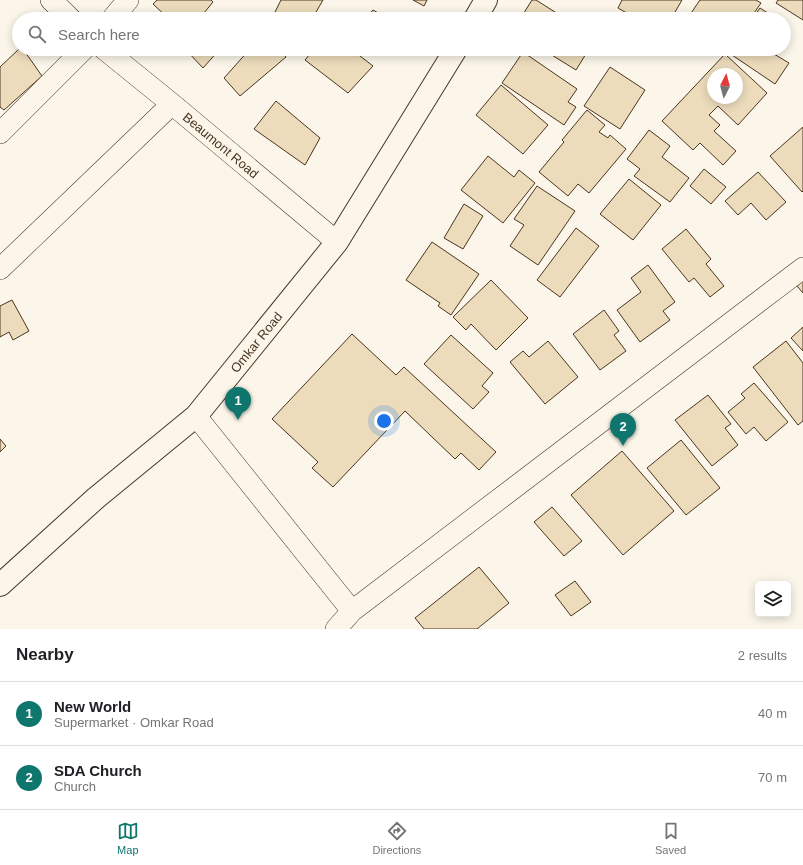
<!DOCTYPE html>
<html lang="en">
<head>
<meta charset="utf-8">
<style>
	:root { --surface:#fff; --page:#f2f2f2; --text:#202124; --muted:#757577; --line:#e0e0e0; --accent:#0f766e }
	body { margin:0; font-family:Helvetica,sans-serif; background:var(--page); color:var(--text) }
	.controls { position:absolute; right:12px; bottom:12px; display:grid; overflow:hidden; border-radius:6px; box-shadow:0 2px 10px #0003 }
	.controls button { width:36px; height:36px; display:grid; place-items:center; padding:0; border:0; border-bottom:1px solid var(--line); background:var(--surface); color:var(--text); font:20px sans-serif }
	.compass { position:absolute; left:707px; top:68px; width:36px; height:36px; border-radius:50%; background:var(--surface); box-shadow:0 2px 10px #0003; rotate:6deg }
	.you { position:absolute; left:384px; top:421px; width:14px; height:14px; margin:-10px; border:3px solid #fff; border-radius:50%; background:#1a73e8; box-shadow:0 0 0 6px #1a73e833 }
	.badge { display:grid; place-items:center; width:26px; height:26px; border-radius:50%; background:var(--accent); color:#fff; font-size:13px; font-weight:700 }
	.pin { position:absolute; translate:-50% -33px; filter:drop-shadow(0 1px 2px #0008) }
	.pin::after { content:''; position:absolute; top:21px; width:14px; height:12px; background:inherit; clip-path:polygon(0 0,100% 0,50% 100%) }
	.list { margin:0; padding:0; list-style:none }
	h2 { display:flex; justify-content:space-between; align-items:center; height:52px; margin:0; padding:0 16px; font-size:17px }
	h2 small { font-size:13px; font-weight:400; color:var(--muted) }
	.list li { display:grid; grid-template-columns:26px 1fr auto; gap:12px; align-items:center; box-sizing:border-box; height:64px; padding:0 16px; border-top:1px solid var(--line) }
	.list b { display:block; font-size:15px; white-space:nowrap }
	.list p { margin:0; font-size:13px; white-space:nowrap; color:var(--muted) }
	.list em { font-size:13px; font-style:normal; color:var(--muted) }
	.icon { flex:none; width:22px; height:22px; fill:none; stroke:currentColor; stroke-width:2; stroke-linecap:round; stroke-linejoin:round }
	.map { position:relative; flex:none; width:803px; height:629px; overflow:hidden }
	.search { position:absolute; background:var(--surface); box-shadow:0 2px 10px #0003; left:12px; right:12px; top:12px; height:44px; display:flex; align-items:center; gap:10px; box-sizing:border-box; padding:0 14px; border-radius:22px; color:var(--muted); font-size:15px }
	.sheet { height:180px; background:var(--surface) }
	nav { display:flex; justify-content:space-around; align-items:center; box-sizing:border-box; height:56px; border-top:1px solid var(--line); background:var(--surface); font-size:11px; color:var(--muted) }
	nav a { display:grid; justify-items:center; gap:2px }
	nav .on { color:var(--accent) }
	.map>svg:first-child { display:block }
	.building { fill:#ecdcbc; stroke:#4a3520; fill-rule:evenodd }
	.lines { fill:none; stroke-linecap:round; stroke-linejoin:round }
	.minor-casing { stroke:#4a3520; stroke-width:22 }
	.tertiary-casing { stroke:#4a3520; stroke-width:24 }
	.minor { stroke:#fbf6e9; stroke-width:21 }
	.tertiary { stroke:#fbf6e9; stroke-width:22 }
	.labels { text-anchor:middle; stroke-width:3; stroke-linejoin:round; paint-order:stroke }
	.street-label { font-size:13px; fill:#4a3520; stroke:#fbf6e9 }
</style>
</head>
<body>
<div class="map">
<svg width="803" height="629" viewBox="0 0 803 629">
	<rect width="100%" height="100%" fill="#fbf6e9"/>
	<path class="building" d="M 157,0 L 211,0 L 213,2 L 199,19 L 169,19 L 153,4 Z
		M 281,0 L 323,0 L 312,19 L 280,19 L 273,16 Z
		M 413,0 L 427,0 L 424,6 Z
		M 532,0 L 536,0 L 566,19 L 520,19 Z
		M 622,0 L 682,0 L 671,19 L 637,19 L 618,8 Z
		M 700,0 L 756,0 L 761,3 L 750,19 L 741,19 L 737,16 L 735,19 L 687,19 Z
		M 778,0 L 803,0 L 803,20 L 776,3 Z
		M 760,8 L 777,19 L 752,19 Z
		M 373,10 L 389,19 L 365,19 Z
		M 19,49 L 23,49 L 42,76 L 4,110 L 0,107 L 0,67 Z
		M 187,49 L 220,49 L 203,68 L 186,50 Z
		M 250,49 L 280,49 L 286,57 L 240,96 L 224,78 Z
		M 314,49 L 351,49 L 373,66 L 348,93 L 305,60 Z
		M 542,49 L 589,49 L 576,70 Z
		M 732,49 L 778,49 L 774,54 L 789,63 L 775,84 L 729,53 Z
		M 523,52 L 577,89 L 568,102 L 576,107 L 564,125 L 502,83 Z
		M 725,54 L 767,93 L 738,125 L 718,106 L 709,115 L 720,125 L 714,131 L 736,151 L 723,165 L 700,143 L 693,150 L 662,121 ZM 713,74 L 737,74 L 737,98 L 713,98 Z
		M 610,67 L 645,90 L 620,129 L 584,106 Z
		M 501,85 L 548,125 L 523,154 L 476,115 Z
		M 276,101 L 320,138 L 305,165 L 254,129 Z
		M 587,110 L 605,125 L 599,132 L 608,138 L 610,135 L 626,149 L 589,193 L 578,184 L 568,196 L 539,172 L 564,142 L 562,140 Z
		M 803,127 L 803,191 L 802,192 L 770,156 Z
		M 649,130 L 670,146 L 662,157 L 689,178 L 670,202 L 634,176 L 640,169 L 627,159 Z
		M 488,156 L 514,177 L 519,170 L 535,183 L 503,223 L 461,190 Z
		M 704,169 L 726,187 L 711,204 L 690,186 Z
		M 758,172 L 786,202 L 766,220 L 751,203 L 738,215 L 725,201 Z
		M 629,179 L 661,205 L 633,240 L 600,214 Z
		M 537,186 L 575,211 L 538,265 L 510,246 L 524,225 L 514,219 Z
		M 464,204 L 483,216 L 463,249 L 444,238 Z
		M 576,228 L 599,246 L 560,297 L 537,280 Z
		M 686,229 L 711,259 L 706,264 L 724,286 L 710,297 L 694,278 L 689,282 L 662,249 Z
		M 432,242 L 479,274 L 451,315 L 438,306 L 440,303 L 406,280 Z
		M 648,265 L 675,302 L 663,311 L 670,320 L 640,342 L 617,310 L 641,292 L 631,278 Z
		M 491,280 L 528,318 L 496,350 L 471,324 L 466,330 L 453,317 Z
		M 803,281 L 803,293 L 797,286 Z
		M 12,300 L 29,331 L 13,340 L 9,332 L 0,337 L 0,306 Z
		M 604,310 L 619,331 L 614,335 L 626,351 L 600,370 L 573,334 Z
		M 803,327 L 803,351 L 791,338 Z
		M 352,334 L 396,375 L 404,367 L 496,452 L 479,470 L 461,453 L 455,459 L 405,411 L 333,487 L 312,468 L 318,462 L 272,419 Z
		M 451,335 L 493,373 L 482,386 L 489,392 L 473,409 L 424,364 Z
		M 548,341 L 578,377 L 545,404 L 510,362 L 523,351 L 529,357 Z
		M 786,341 L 803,363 L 803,421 L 798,425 L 753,367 Z
		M 754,383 L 788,422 L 766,441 L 754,427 L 746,434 L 728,412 L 745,398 L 741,394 Z
		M 708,395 L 731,424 L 725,428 L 738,445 L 712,466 L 675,420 Z
		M 0,439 L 6,446 L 0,452 Z
		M 681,440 L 720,488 L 686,515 L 647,468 Z
		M 622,451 L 674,511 L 623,555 L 571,495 Z
		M 552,507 L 582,541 L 564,556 L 534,522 Z
		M 479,567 L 509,603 L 477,629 L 424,629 L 415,618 Z
		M 575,581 L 591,602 L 571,616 L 555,595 Z"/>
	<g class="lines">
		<defs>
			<path id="minor" d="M 51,0 L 71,19
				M 112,19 L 128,0
				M 104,49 L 172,104 L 337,242
				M 0,133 L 84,49
				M 0,269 L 172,104
				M 196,416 L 352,611
				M 336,629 L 352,611 L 803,268"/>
			<path id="tertiary" d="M 475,19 L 486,0
				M 0,585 L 96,498 L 196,416 L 337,242 L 456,49"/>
		</defs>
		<use href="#minor" class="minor-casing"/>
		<use href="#tertiary" class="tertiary-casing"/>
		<use href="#minor" class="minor"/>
		<use href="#tertiary" class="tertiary"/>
	</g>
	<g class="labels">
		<g class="street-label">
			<text transform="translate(221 145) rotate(40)" y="5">Beaumont Road</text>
			<text transform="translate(256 342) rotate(-51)" y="5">Omkar Road</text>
		</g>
	</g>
</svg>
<div class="controls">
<button><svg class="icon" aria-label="layers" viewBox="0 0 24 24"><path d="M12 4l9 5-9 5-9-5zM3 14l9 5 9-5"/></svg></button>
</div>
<svg class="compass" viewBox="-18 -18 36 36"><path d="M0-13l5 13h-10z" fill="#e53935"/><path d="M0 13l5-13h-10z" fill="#757577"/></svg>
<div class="you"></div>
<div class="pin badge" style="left:238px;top:420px">1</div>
<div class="pin badge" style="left:623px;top:446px">2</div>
<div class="search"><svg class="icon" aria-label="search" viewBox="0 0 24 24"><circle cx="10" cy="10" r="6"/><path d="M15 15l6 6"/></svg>Search here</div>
</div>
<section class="sheet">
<h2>Nearby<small>2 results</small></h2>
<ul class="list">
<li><span class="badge">1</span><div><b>New World</b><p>Supermarket · Omkar Road</p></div><em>40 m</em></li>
<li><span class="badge">2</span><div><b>SDA Church</b><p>Church</p></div><em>70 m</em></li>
</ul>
</section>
<nav>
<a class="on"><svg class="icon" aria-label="map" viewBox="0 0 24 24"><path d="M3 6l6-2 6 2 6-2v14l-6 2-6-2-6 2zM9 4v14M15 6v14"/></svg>Map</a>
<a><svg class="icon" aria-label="directions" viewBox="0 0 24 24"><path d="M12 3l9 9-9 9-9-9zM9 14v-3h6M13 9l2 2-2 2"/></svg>Directions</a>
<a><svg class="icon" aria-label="saved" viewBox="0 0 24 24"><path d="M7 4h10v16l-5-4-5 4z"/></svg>Saved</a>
</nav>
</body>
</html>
